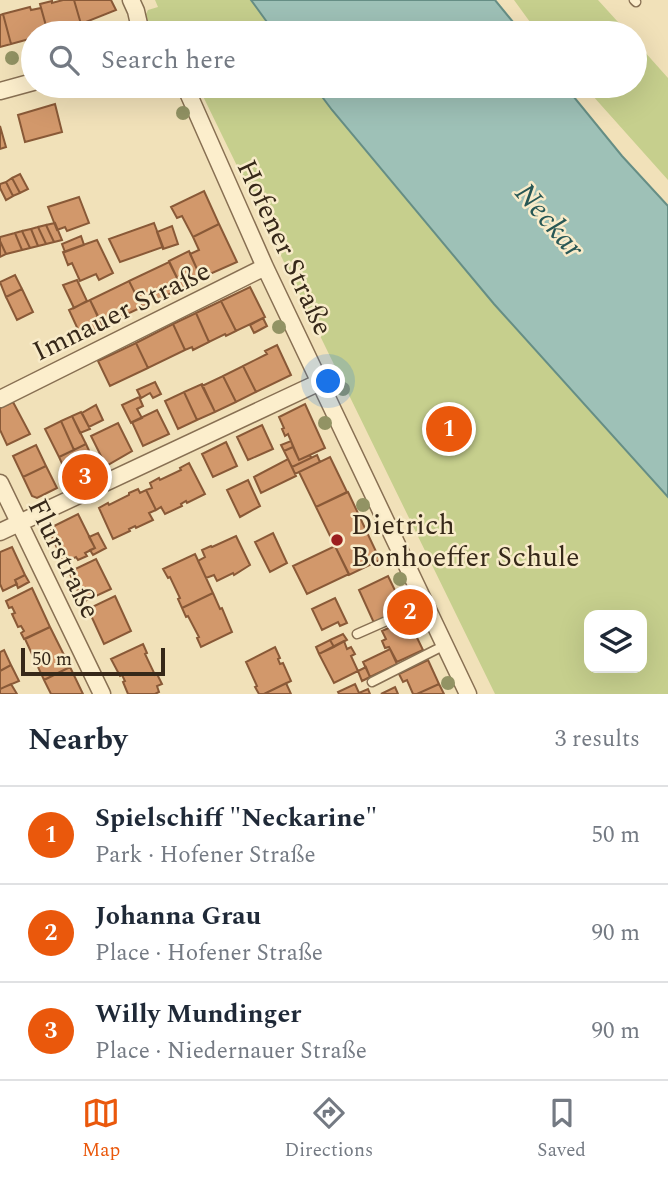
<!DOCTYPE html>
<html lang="en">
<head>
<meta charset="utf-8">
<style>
	:root { --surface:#fff; --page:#f6f6f7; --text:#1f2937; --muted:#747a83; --line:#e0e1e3; --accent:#ea580c }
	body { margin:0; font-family:Spectral,serif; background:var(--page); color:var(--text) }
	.controls { position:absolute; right:21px; bottom:21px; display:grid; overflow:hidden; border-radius:14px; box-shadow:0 7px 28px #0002 }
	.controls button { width:63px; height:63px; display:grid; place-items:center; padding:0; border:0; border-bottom:2px solid var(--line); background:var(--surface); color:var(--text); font:35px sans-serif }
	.scale { position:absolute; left:21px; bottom:18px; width:144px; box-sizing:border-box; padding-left:7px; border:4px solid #362819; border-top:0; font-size:19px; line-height:24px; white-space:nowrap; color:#362819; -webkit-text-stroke:5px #f8ebc9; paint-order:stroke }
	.you { position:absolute; left:329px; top:382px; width:24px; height:24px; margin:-18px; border:5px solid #fff; border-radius:50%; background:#1a73e8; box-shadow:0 0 0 10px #1a73e833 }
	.badge { display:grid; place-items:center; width:46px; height:46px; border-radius:50%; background:var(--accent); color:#fff; font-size:23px; font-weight:700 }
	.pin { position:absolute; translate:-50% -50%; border:4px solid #fff; box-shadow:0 2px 7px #0006 }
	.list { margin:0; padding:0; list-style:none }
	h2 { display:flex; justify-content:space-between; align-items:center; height:91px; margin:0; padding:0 28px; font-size:30px }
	h2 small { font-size:23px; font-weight:400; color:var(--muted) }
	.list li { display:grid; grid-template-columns:46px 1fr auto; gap:21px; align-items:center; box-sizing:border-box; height:98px; padding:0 28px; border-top:2px solid var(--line) }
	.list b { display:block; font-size:26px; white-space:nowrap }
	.list p { margin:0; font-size:23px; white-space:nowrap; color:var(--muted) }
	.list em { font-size:23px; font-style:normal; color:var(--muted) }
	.icon { flex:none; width:38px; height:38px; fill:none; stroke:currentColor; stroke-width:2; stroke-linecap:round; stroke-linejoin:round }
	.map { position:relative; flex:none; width:668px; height:694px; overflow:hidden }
	.search { position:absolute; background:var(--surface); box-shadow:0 7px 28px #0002; left:21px; right:21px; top:21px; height:77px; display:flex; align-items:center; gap:18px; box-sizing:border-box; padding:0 24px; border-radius:38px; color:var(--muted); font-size:26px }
	.sheet { height:385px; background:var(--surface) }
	nav { display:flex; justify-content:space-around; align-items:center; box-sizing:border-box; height:98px; border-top:2px solid var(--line); background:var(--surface); font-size:19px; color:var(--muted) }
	nav a { display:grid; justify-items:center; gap:4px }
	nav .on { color:var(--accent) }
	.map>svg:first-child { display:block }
	.green { fill:#c6cf8d; fill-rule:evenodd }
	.water { fill:#9ec1b7; stroke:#668e85; stroke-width:2 }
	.building { fill:#d2986b; stroke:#895937; stroke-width:2 }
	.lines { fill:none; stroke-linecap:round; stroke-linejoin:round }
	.lane-casing { stroke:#887053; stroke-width:11 }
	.street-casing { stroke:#887053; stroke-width:19 }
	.lane { stroke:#fceecc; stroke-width:8 }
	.street { stroke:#fceecc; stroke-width:16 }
	.tree { fill:#929364 }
	.poi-dot { fill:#9c1f1e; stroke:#f8ebc9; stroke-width:2.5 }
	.labels { text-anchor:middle; stroke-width:5; stroke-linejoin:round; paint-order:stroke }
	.street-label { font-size:28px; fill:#362819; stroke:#f8ebc9 }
	.poi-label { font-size:28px; fill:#362819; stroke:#f8ebc9; text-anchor:start }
	.water-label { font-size:30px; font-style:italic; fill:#275755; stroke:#f8ebc9 }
</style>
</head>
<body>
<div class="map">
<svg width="668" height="694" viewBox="0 0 668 694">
	<rect width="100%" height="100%" fill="#f1e1b9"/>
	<path class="green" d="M 155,0 L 251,0 L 275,33 L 156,33 L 147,23 L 145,16 L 148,10 L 158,7 Z
		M 514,0 L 598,0 L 628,33 L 538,33 Z
		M 635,41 L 668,78 L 668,180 L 584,86 L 635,86 Z
		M 198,86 L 314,86 L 332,110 L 494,304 L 668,497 L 668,694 L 495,694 ZM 589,615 L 642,615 L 642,668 L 589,668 Z"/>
	<path class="water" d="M 251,0 L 495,0 L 522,33 L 275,33 Z
		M 314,86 L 565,86 L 622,156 L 668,206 L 668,497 L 494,304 L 332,110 Z"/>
	<path class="building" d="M 63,0 L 74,0 L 81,24 L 48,33 L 40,4 L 52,1 L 52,3 Z
		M 74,0 L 111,0 L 116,10 L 81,24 Z
		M 30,7 L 31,10 L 41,8 L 48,33 L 33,33 L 33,38 L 11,44 L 3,14 Z
		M 3,14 L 11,44 L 0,47 L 0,15 Z
		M 55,104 L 62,132 L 25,142 L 18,115 Z
		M 0,126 L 6,147 L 0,149 Z
		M 20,174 L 28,189 L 20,193 L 12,178 Z
		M 12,178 L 20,193 L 13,196 L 6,182 Z
		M 6,182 L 13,196 L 6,200 L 0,188 L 0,184 Z
		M 204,191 L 219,224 L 193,237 L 182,216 L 177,218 L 171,207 Z
		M 79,197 L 89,223 L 67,231 L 65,227 L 57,230 L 48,207 Z
		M 55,223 L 62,240 L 54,242 L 46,225 Z
		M 154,223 L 163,247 L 120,262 L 109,239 Z
		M 219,224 L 237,262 L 201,278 L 190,254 L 199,250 L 193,237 Z
		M 46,225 L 54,242 L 46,244 L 38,227 Z
		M 172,226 L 178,244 L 163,249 L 157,232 Z
		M 38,227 L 46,244 L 38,246 L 31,229 Z
		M 31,229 L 38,246 L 30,248 L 22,231 Z
		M 22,231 L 30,248 L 22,250 L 15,233 Z
		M 15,233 L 22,250 L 6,254 L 0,241 L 0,237 Z
		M 81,236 L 84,245 L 65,252 L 62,244 Z
		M 97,240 L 113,273 L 99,280 L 96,274 L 80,281 L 72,263 L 68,265 L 63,252 Z
		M 0,241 L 6,254 L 0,257 Z
		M 189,251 L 201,278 L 182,288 L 169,261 Z
		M 169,262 L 182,288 L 142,307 L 129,281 Z
		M 15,275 L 22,289 L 6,297 L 0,282 Z
		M 77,280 L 87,301 L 74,308 L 63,285 Z
		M 129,281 L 142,307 L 102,326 L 90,300 Z
		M 250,287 L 265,317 L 236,331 L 221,301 Z
		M 22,289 L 33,312 L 17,320 L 6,297 Z
		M 90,300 L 103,326 L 81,336 L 69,310 Z
		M 221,301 L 236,331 L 226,336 L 225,334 L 209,342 L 196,313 Z
		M 196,313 L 209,342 L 193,350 L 192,347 L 185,350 L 173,324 Z
		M 263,318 L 267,326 L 254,333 L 250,325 Z
		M 173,324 L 185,350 L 148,368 L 136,343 Z
		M 136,343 L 148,368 L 110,386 L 98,361 Z
		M 277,345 L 291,375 L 256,392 L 243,366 L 267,354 L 265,351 Z
		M 243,366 L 256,392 L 236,402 L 223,376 Z
		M 223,376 L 236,402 L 215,412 L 202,386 Z
		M 155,382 L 161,394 L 153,398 L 150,393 L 141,398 L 137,390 Z
		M 202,384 L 215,412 L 197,420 L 184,392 Z
		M 184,392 L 197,420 L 178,429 L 165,401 Z
		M 139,397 L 143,406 L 137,409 L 142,418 L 131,423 L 122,405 Z
		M 13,402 L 30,434 L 7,445 L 0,430 L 0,408 Z
		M 305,404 L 325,448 L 299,460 L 288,434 L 285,436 L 282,429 L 284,428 L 279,417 Z
		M 96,405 L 103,420 L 89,427 L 82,413 Z
		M 157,410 L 169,434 L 143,446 L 132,422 Z
		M 81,412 L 90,429 L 80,433 L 72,416 Z
		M 72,416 L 86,444 L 74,450 L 61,421 Z
		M 61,421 L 74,450 L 59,457 L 45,429 Z
		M 118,423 L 132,451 L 106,466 L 91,436 Z
		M 262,425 L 273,449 L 248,460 L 237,437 Z
		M 291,441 L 293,447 L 284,451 L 281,445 Z
		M 226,442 L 237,466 L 213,477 L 202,454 Z
		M 86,444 L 97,468 L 70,481 L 59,457 Z
		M 36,445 L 46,466 L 23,477 L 13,456 Z
		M 293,447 L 299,460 L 310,455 L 311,458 L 292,467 L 284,451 Z
		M 317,455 L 320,462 L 295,474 L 292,467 Z
		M 330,457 L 347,492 L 316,507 L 299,472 Z
		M 288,459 L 296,476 L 261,493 L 254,477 Z
		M 189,463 L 205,494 L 187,503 L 186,501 L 181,504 L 182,506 L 165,514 L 161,507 L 156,510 L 146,490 L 152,488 L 150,483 L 159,478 L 160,480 L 181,470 L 180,468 Z
		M 46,466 L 57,488 L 37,498 L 32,496 L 23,477 Z
		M 248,480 L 260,506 L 240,517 L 227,490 Z
		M 138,489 L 140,493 L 146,490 L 156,510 L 149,513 L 153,520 L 136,528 L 135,526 L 129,529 L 130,531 L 113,539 L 99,508 L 108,503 L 109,505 L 129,495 L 129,493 Z
		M 348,492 L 380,560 L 349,575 L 316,507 Z
		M 78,514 L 95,548 L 85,553 L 87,556 L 78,560 L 76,557 L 64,563 L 50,533 L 52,527 Z
		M 98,533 L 106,548 L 93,555 L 90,550 L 95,548 L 89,537 Z
		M 273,533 L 287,563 L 270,572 L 255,542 Z
		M 236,536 L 250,565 L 234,575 L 233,573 L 217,581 L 214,575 L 206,578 L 198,561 L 205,557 L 202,550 L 211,546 L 212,547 Z
		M 335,546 L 349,574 L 307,594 L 293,566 Z
		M 12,547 L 25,575 L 15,580 L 17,584 L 3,591 L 0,584 L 0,552 Z
		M 195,554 L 213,593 L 182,608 L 178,599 L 180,598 L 170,577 L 168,578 L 163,569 Z
		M 96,559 L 111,589 L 83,602 L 69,572 Z
		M 25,575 L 29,582 L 18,588 L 15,580 Z
		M 388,576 L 404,609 L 374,623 L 359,590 Z
		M 32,588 L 50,627 L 24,639 L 21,633 L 24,631 L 21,626 L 18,627 L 12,614 L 15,613 L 12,607 L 9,608 L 6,601 Z
		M 213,593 L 220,609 L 222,608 L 232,632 L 201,647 L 197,638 L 199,637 L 188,616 L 186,617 L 182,608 Z
		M 115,596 L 131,631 L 104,644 L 88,609 Z
		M 335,598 L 347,623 L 340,626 L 338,622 L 322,630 L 312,609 Z
		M 408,619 L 423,650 L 397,662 L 389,647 L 385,648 L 382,641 L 386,639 L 382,631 Z
		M 50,627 L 70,667 L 44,680 L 25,639 Z
		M 343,634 L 347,640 L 334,647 L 330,640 Z
		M 330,640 L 334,647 L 319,654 L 316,647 Z
		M 344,641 L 347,649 L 351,647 L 355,654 L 351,656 L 358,671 L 334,683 L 319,654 Z
		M 143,644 L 147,653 L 145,654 L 155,675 L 157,674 L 162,684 L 157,686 L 159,692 L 155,694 L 128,694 L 123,682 L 125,681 L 122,675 L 120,676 L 111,659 Z
		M 275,647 L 280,658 L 278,659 L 280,664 L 283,663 L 291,681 L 264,694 L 259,694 L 255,687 L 257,686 L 246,662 Z
		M 390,649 L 397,664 L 370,677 L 363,662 Z
		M 4,650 L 11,665 L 0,671 L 0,652 Z
		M 428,660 L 439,684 L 417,694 L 413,694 L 407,680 L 403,682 L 399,674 Z
		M 11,665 L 19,681 L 0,689 L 0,671 Z
		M 70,667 L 83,694 L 51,694 L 44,680 Z
		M 366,667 L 370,677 L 362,681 L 358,671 Z
		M 286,683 L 291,694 L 264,694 Z
		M 11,684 L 17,694 L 0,694 L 0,689 Z
		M 355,684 L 359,693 L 368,689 L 370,694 L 339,694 L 338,692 Z
		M 439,684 L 444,694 L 417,694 Z
		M 395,687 L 398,694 L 381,694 Z"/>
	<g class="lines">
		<defs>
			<path id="lane" d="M 634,0 L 636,2
				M 357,634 L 425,604
				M 372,682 L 445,645"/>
			<path id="street" d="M 131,0 L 136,11 L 141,33
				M 185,86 L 265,267 L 468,694
				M 0,91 L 33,82
				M 0,399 L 265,267
				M 0,483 L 102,694
				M 0,532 L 320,382"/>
		</defs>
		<use href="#lane" class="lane-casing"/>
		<use href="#street" class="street-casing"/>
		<use href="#lane" class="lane"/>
		<use href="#street" class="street"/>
	</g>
	<g class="tree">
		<circle cx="12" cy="58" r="7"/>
		<circle cx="183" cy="113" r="7"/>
		<circle cx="279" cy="327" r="7"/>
		<circle cx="343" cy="389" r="7"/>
		<circle cx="325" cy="423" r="7"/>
		<circle cx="363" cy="505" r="7"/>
		<circle cx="400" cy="579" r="7"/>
		<circle cx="448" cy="683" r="7"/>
	</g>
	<circle class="poi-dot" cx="337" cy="540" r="7"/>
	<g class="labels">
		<g class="street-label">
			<text transform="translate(286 247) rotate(65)" y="10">Hofener Straße</text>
			<text transform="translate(121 310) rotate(-26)" y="10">Imnauer Straße</text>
			<text transform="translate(65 558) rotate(64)" y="10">Flurstraße</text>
		</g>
		<g class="poi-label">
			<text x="351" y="534">Dietrich<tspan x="351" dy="32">Bonhoeffer Schule</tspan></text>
		</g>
		<g class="water-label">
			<text transform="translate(550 220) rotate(49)" y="10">Neckar</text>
		</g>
	</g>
</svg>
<div class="controls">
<button><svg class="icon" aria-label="layers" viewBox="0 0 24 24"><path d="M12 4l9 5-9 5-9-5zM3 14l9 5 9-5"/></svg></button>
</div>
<div class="scale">50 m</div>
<div class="you"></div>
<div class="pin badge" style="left:449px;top:429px">1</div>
<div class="pin badge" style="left:410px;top:612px">2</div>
<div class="pin badge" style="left:85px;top:477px">3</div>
<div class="search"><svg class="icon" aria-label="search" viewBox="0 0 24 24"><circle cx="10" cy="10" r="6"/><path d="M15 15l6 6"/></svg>Search here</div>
</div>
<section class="sheet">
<h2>Nearby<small>3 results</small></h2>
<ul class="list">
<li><span class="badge">1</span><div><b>Spielschiff &quot;Neckarine&quot;</b><p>Park · Hofener Straße</p></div><em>50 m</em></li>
<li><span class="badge">2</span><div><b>Johanna Grau</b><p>Place · Hofener Straße</p></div><em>90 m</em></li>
<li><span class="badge">3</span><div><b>Willy Mundinger</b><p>Place · Niedernauer Straße</p></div><em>90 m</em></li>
</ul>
</section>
<nav>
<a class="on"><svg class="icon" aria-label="map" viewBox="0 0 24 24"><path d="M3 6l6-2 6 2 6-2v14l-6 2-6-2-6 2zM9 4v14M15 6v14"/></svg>Map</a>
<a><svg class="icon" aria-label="directions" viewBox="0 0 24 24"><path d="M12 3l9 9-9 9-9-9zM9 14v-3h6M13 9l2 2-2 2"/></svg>Directions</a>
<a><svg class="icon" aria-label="saved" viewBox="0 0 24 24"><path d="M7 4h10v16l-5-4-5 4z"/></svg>Saved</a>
</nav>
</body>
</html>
